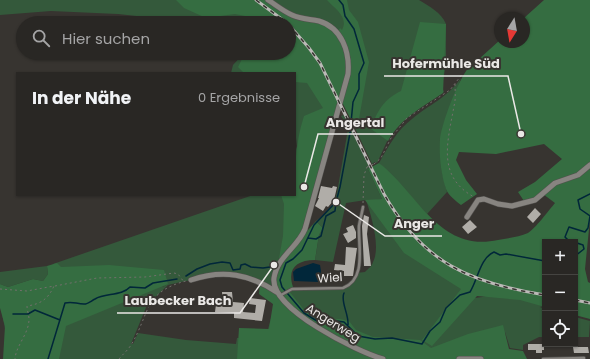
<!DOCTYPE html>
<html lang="de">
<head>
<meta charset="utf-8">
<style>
	:root { --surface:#292724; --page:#312f2c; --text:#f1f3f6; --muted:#a5a5a6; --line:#454441 }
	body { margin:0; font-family:Poppins,sans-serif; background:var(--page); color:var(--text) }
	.controls { position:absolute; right:12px; bottom:12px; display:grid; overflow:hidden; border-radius:0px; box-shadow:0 1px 3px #0004 }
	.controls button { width:36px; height:36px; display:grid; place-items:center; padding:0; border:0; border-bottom:1px solid var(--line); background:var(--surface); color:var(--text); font:20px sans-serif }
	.compass { position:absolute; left:494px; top:12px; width:36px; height:36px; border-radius:50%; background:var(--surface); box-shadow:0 1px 3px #0004; rotate:191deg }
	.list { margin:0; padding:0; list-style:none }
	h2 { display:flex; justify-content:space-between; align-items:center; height:52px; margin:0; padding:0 16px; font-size:17px }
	h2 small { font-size:13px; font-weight:400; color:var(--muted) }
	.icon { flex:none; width:22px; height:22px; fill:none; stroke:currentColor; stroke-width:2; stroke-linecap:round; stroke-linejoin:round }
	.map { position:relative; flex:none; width:590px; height:359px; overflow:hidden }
	.search { position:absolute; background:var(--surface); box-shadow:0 1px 3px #0004; left:16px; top:16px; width:280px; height:44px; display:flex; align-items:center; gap:10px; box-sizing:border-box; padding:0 14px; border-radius:22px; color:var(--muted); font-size:15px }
	.panel { position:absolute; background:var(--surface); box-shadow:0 1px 3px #0004; left:16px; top:72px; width:280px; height:124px; border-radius:0px }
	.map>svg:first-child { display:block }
	.built { fill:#433d35 }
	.green { fill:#34593b; fill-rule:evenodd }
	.forest { fill:#356d41 }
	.water { fill:#01273a }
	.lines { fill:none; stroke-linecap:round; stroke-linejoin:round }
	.stream { stroke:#01273a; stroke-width:1.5 }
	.building { fill:#b0ada8 }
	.lane-casing { stroke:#53514e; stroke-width:4 }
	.street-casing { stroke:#53514e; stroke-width:6 }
	.path { stroke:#72706c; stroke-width:1; stroke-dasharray:2 3; stroke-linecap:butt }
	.lane { stroke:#878480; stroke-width:2.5 }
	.street { stroke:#878480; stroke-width:5 }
	.rail-casing { stroke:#bbb9b7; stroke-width:3 }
	.rail { stroke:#373430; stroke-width:1.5; stroke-dasharray:4.5; stroke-linecap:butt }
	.path-bridge { stroke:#72706c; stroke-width:1; stroke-dasharray:2 3; stroke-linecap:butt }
	.labels { text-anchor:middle; stroke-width:4; stroke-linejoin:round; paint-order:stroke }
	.street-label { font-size:12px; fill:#eae8e6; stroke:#373430 }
	.leader { fill:none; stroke:#eae8e6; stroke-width:1.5 }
	.callout-dot { fill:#eae8e6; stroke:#373430; stroke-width:1.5 }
	.callout-label { font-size:13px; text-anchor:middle; font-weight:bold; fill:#eae8e6; stroke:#373430; stroke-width:4; stroke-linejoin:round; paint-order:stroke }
</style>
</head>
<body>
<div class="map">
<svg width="590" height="359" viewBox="0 0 590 359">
	<rect width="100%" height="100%" fill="#373430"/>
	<path class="built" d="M 282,16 L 297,30 L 326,70 L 383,187 L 380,188 L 344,115 L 341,116 L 340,114 L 342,111 L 289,23 Z"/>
	<path class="green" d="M 0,0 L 419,0 C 430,7 441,12 446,24 L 446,64 L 442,86 L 444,92 L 401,121 L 389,137 L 377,163 L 375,162 L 372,164 L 353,124 L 356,121 L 342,95 L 287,250 L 291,288 L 343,287 L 351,282 L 356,273 L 365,272 C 368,269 372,266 373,262 C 381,247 371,215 366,200 L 346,203 L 333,262 L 315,260 L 319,235 L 323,228 L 316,221 C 326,213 334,206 337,193 L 348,129 L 341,116 L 344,115 L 370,168 L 368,169 L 382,199 L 376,200 L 475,298 L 489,296 L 540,301 L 545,306 L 540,307 L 545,309 L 545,337 L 539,337 L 523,345 L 523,350 L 510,348 L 505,332 L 506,359 L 9,359 C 9,336 0,317 0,292 L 44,292 L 53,264 L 253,195 L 295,195 L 295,153 L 297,146 L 295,130 L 295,73 L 231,73 L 233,65 L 244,53 L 289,53 L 289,23 L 200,23 L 118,14 L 51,11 L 0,15 ZM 209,276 L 244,276 L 276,290 L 279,288 L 267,333 L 259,338 L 237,338 L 236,344 L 186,340 L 138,333 L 133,344 L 131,344 L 147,305 L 168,285 L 162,287 C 164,285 202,278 209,276 Z
		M 461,78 L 440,139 L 442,172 L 447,192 L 427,214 L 379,163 C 388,147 397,130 412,119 C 430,104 447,98 461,78 Z
		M 47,266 L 48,274 L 43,281 L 33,279 L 8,287 L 0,284 L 0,272 Z
		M 575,317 L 590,321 L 589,337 L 575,337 Z"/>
	<path class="forest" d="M 176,0 L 266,0 L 284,12 L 321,22 L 338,32 L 340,28 L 342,30 C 349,17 335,9 327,0 L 347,0 L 349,10 L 358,22 L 369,62 L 359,119 L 353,124 L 340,98 L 305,229 L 308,230 L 316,221 L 323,228 L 319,235 L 315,260 C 296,260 287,269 293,287 L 281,293 L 275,281 L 283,236 L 284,204 L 281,195 L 295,195 C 295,166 295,144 304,116 L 323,108 L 307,83 L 295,82 L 295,73 L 244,73 L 238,67 L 245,53 L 289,53 L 289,23 L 261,23 L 260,19 L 235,14 L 206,18 L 184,8 Z
		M 544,0 L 590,0 L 590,219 L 585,269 L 588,282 L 590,283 L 590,319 L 575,315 L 575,242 L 545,242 L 545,307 L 520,300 L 477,296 L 432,346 L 422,340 L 461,289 L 404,253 L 365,200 L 382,199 L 368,169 L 379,163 C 418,193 439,253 498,240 C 508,238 519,237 528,233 C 535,229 549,210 555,203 L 543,194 L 534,199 L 524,201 L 518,192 L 535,182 L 562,159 L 544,144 L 496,154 L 459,152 L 456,160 L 466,180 L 477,194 L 461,205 C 456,201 448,195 446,189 C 441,174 439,156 440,140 C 441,125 463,62 479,59 L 500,40 L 500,42 L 524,42 L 524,18 Z
		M 420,22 L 446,24 L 443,93 C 422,107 401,118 388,141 L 371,129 C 377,111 384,99 401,91 Z
		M 57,263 L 61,267 L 109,265 L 164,270 L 168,284 L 66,326 L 59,359 L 3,359 L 5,326 L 0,308 L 0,284 L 8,287 L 33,279 L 43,281 L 48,274 L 47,266 Z
		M 260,282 L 278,294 L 289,291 L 305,311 L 316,318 L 340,319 L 349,321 L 356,330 L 373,337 L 420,340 L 431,348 L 468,334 L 503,325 L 509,349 L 523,351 L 527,359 L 237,359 L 239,328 L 269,329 L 273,304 L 259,294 Z"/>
	<path class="water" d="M 313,263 L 320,265 L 321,271 L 319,282 L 294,281 L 293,272 L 296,269 Z"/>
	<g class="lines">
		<path class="stream" d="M 339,0 L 343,5 L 345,16 L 354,29 L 364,63 L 359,74 L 359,89 L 353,102 L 350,133 L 340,187 L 336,202 L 314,225 L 302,250 L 293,259 L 286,263 L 280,280 L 282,287 L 304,313 L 317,321 L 329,320 L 344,322 L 358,336 L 375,339 L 392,338 L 422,344 L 430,331 L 440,322 L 446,308 L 460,295 L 470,292 C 478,279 480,258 494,252 L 500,255 L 506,254 L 545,261
			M 590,194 L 578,200 L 580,209 L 590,216
			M 326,216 L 335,211 L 336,202
			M 308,238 L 316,239 L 321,236 L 326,216
			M 570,242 L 565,237 L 569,227 L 585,232 L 588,228 L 590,216
			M 574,242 L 583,245 L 584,249 L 575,256
			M 186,276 L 197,269 L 210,264 L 222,262 L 230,263 L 233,270 L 240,269 L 241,265 L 245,264 L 251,267 L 263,268 L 277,266
			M 344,293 C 340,301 349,314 348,325
			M 13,314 L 28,314 L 35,310 L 60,320
			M 48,359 L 65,303 C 73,301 76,304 84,304 C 88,304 91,301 95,299 C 105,293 122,296 130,287 L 145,288 L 153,283 L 177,279"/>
	</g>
	<path class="building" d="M 321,186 L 332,188 L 333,186 L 337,187 L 334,200 L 328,207 L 326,206 L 323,211 L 315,206 L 319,198 L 318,198 Z
		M 535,208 L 541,214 L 533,223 L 527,217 Z
		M 364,215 L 369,217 L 367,234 L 371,266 L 364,266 L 362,226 Z
		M 470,220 L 477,227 L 468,234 L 462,227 Z
		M 353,225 L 356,232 L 356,238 L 348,243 L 343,234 L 348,232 L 346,228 Z
		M 346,247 L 357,248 L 353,276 L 344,276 L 344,271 L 334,270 L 335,264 L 345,265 Z
		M 222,292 L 232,292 L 233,302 L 244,303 L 243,312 L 255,313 L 256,305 L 249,304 L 250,298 L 266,300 L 262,321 L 234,318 L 234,313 L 215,312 L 216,304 L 223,305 Z
		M 528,344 L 544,344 L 544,350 L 542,350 L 542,353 L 536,353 L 536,350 L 528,350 Z
		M 573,347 L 588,347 L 589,353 L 574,353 Z"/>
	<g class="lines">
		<defs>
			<path id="lane" d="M 281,295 L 292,289 L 343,288 C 367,279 358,246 359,226 C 360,220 362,213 363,207
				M 543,359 L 584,358"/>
			<path id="street" d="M 268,0 C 276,5 283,11 292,15 C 300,19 310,19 319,21 C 342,28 350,52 348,74 L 305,229 C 298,247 277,257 274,278 C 270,309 358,352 383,359
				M 467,217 L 478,200 L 484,199 L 498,204 L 512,206 L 535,200 L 555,183 L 578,175 L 590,165
				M 191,280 C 223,269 250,274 278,293
				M 459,359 L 481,359"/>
		</defs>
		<use href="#lane" class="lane-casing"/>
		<use href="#street" class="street-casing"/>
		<path class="path" d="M 455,84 C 455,91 456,99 454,106 C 448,141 436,176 474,197
			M 374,164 L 381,158 L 391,138 L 407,118 L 450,90 L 463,73
			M 363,203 L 364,175 L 367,167
			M 55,286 L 97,278 L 145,277 L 174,273 L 178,274 L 184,282
			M 0,289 L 27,291 L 54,286 C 48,299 41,304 27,306 C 27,310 29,315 29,319 C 29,334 16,345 15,359
			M 119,359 C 123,354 128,350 131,345 C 150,314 143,292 186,281"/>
		<use href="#lane" class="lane"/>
		<use href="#street" class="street"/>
		<defs>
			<path id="rail" d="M 256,0 L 287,23
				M 289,25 L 309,48 L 320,63 L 384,194 C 423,263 470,283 545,295
				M 575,300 L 590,303"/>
		</defs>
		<use href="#rail" class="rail-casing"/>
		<use href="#rail" class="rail"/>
		<path class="path-bridge" d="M 367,167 L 374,164"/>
	</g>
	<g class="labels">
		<g class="street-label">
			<text transform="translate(330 278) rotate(-4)" y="4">Wiel</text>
			<text transform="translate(333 323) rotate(32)" y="4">Angerweg</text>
		</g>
	</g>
	<path class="leader" d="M521 134L508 76H384M304 187L318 134H393M336 202L385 236H442M274 265L240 313H117"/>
	<g class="callout-dot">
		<circle cx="521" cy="134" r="4"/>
		<circle cx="304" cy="187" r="4"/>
		<circle cx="336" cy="202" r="4"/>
		<circle cx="274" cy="265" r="4"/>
	</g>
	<g class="callout-label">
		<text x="446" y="68">Hofermühle Süd</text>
		<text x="355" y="127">Angertal</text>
		<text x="414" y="228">Anger</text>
		<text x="178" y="305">Laubecker Bach</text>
	</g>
</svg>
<div class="controls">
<button>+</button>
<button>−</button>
<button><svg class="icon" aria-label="locate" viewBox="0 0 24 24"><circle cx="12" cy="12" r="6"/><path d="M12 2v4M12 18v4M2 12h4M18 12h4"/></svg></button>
</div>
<svg class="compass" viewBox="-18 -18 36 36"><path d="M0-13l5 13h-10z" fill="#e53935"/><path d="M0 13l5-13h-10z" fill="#a5a5a6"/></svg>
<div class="search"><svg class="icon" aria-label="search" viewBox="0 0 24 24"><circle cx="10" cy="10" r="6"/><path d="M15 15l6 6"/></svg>Hier suchen</div>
<section class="panel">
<h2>In der Nähe<small>0 Ergebnisse</small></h2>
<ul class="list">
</ul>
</section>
</div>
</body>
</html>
